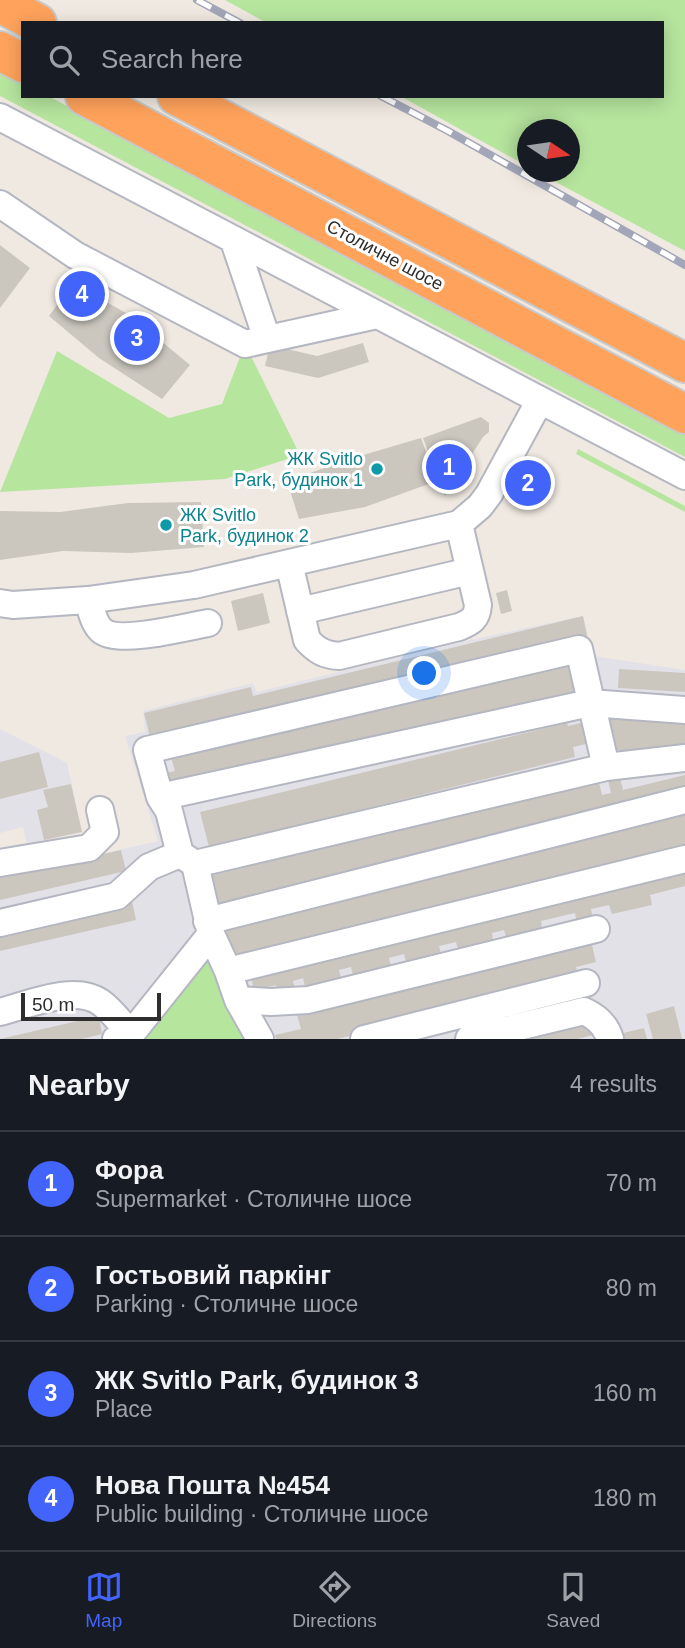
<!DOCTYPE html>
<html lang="en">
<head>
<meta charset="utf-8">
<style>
	:root { --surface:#171b24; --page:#242831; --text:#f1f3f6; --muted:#9ea1a6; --line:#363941; --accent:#4264fb }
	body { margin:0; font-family:Arial,sans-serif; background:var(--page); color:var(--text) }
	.compass { position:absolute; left:517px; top:119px; width:63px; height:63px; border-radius:50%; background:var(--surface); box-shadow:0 4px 18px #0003; rotate:103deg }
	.scale { position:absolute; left:21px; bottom:18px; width:140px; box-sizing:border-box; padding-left:7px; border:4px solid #2e2e2e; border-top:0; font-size:19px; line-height:24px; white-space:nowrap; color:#2e2e2e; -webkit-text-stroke:5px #fff; paint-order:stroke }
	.you { position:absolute; left:425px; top:674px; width:24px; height:24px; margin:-18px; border:5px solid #fff; border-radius:50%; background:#1a73e8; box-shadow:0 0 0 10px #1a73e833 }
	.badge { display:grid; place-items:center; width:46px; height:46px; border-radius:50%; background:var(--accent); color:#fff; font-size:23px; font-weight:700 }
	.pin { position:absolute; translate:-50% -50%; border:4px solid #fff; box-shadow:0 2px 7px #0006 }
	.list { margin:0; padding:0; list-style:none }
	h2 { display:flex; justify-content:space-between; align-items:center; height:91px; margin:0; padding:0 28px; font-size:30px }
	h2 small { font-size:23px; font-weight:400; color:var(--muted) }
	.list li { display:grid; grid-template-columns:46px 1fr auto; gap:21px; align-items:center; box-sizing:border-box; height:105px; padding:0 28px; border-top:2px solid var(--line) }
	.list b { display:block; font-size:26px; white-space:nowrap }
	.list p { margin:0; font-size:23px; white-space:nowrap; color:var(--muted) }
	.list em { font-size:23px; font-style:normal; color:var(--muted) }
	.icon { flex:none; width:38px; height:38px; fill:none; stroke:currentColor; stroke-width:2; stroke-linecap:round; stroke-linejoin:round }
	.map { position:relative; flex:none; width:685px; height:1039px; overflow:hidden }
	.search { position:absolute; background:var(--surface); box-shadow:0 4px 18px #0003; left:21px; right:21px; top:21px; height:77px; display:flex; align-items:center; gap:18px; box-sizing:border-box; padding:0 24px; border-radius:0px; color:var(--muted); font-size:26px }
	.sheet { height:511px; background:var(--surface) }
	nav { display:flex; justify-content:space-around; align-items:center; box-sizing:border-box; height:98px; border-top:2px solid var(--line); background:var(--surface); font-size:19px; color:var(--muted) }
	nav a { display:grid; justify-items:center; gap:4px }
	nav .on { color:var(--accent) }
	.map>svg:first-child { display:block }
	.industrial { fill:#e3e1e8 }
	.green { fill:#b6e59e }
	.building { fill:#cbc7bf }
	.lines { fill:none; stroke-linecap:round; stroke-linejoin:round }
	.minor-casing { stroke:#b4b7c1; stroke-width:30 }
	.highway-casing { stroke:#c9c9c9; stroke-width:42 }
	.minor { stroke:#fff; stroke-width:26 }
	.highway { stroke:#ffa35c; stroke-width:38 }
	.rail-casing { stroke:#a3a6b8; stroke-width:8 }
	.rail { stroke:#fff; stroke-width:5; stroke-dasharray:16; stroke-linecap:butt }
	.culture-dot { fill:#0f9aa8; stroke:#fff; stroke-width:2.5 }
	.labels { text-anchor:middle; stroke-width:6; stroke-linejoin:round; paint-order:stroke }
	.street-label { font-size:18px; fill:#2e2e2e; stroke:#fff }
	.culture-label { font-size:18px; fill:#0d838f; stroke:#fff; text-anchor:end }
</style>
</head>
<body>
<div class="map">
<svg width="685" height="1039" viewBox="0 0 685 1039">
	<rect width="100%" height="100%" fill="#efe9e1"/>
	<path class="industrial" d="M 583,616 L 593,656 L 685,670 L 685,1039 L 0,1039 L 0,877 L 158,841 L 125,736 L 145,732 L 143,711 L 253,683 L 257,692 L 465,641 Z
		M 0,729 L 67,763 L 82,832 L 27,844 L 23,827 L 0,833 Z"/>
	<path class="green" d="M 225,0 L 685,0 L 685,251 L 537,172 L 570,172 L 570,130 L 528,130 L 527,166 L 400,96 L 662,96 L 662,23 L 267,23 Z
		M 0,71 L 23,83 L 23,96 L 48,96 L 685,432 L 685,457 L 0,96 Z
		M 245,344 L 300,455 L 225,479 L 0,492 L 57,351 L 169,418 L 222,404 Z
		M 578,449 L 685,506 L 685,512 L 576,454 Z
		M 204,949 L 246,1039 L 137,1039 Z"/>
	<path class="building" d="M 0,245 L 30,268 L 0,308 Z
		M 73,283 L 131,316 L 190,365 L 162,399 L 99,358 L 49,316 Z
		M 363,343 L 369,362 L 318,378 L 265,366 L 270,345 L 317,356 Z
		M 481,417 L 489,423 L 489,432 L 483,437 L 445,496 L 423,438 Z
		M 421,438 L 437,481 L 365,507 L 299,519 L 287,481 L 353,458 Z
		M 201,502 L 204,547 L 131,553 L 63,551 L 0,560 L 0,511 L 60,512 L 128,503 Z
		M 507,590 L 512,611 L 501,614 L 496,593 Z
		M 263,593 L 270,623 L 238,631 L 231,601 Z
		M 583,616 L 587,636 L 151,741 L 144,713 L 251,687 L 253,696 Z
		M 572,657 L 580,693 L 166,793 L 161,774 L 175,771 L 170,754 Z
		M 619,669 L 685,673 L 685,692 L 618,688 Z
		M 603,714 L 685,716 L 685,751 L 613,750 L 614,733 L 603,733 Z
		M 585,722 L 590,743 L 573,747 L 575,757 L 209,847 L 200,812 L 567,723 L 568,726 Z
		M 39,752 L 48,787 L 0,799 L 0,762 Z
		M 619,773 L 623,790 L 685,775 L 685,793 L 213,911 L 205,877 L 598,778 L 602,795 L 611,793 L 607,776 Z
		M 71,784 L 82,832 L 44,840 L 37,810 L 48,807 L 43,790 Z
		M 685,810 L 685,847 L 234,961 L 225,926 Z
		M 121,850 L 126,871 L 0,900 L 0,878 Z
		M 685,868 L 685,886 L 650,895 L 652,905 L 612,914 L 609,905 L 591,909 L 593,920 L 577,924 L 575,913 L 541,921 L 543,935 L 508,943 L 504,930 L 492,933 L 494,946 L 459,954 L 456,942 L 439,946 L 442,958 L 407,966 L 404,954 L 389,958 L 392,971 L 354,980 L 351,967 L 339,970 L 342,982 L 306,991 L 303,978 L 293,981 L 296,994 L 279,998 L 276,985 L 254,990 L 250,972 Z
		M 132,901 L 136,920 L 0,951 L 0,931 Z
		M 591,941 L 596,962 L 576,967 L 580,981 L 337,1039 L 276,1039 L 275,1035 L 301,1029 L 296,1011 Z
		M 674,1006 L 682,1039 L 653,1039 L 646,1014 Z
		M 99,1016 L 102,1034 L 82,1039 L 0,1039 Z
		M 590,1016 L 594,1035 L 577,1039 L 500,1039 Z
		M 644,1028 L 647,1039 L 616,1039 L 615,1035 Z"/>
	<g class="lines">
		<defs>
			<path id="minor" d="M 0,117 L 685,476
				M 0,204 L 75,255 L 245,344 L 377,315
				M 234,241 L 267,339
				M 289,563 L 307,640 C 317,651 325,655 339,656 L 459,627 C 471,622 477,619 478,605 L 459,524
				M 88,600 C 91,609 93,622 101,630 C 117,645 186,627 208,623
				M 0,603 L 13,605 L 88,600 L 194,585 L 459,524 L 480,506 L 489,494 L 540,400
				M 300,611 L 470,571
				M 160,797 L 590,703 L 685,710
				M 0,863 L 89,848 L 105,832 L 100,810
				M 195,864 L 606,767 L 685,758
				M 207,921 L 685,800
				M 0,923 L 117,896 L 149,867 L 180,854
				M 228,971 L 685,859
				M 238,1000 L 271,1002 L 308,1000 L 596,929
				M 0,1012 C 27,1005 75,984 100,1002 C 112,1010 121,1024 131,1034 L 130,1039
				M 116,1039 L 131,1034 L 211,934
				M 260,1039 L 238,1000 L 228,971 L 211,934 L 195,864 L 180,854 L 169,811 L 160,797 L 147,750 L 579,649 L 606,767
				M 364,1039 L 586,983
				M 469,1039 L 584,1011 C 597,1017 606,1025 610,1039"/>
			<path id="highway" d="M 0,3 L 37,23
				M 0,51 L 23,63
				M 85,96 L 685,414
				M 177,96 L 685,363"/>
		</defs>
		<use href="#minor" class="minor-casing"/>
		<use href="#highway" class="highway-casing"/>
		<use href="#minor" class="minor"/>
		<use href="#highway" class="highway"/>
		<defs>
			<path id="rail" d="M 197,0 L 240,23
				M 381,96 L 448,131 L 685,265"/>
		</defs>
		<use href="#rail" class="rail-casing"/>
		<use href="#rail" class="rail"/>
	</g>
	<g class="culture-dot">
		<circle cx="377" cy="469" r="7"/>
		<circle cx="166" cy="525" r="7"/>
	</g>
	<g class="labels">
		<g class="street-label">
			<text transform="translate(385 255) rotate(28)" y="6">Столичне шосе</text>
		</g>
		<g class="culture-label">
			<text x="363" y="465">ЖК Svitlo<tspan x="363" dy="21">Park, будинок 1</tspan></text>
			<text x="180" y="521" text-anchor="start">ЖК Svitlo<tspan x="180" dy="21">Park, будинок 2</tspan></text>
		</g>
	</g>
</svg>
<svg class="compass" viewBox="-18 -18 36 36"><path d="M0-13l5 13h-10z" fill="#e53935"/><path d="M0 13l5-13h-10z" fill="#9ea1a6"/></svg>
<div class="scale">50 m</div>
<div class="you"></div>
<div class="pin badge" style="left:449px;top:467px">1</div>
<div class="pin badge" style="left:528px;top:483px">2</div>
<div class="pin badge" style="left:137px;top:338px">3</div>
<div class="pin badge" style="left:82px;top:294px">4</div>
<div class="search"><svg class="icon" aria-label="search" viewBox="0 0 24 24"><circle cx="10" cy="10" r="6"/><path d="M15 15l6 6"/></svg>Search here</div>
</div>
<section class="sheet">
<h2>Nearby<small>4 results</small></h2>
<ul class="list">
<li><span class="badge">1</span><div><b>Фора</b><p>Supermarket · Столичне шосе</p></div><em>70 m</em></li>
<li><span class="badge">2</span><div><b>Гостьовий паркінг</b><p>Parking · Столичне шосе</p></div><em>80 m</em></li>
<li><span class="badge">3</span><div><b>ЖК Svitlo Park, будинок 3</b><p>Place</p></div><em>160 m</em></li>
<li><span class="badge">4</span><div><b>Нова Пошта №454</b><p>Public building · Столичне шосе</p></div><em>180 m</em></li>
</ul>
</section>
<nav>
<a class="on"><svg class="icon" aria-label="map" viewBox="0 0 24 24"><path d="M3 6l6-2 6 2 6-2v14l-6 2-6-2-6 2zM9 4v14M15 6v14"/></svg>Map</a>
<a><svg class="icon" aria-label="directions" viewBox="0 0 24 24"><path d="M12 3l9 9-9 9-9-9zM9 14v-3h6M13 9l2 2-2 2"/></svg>Directions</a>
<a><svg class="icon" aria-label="saved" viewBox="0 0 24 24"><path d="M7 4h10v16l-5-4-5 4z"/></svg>Saved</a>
</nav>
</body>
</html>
